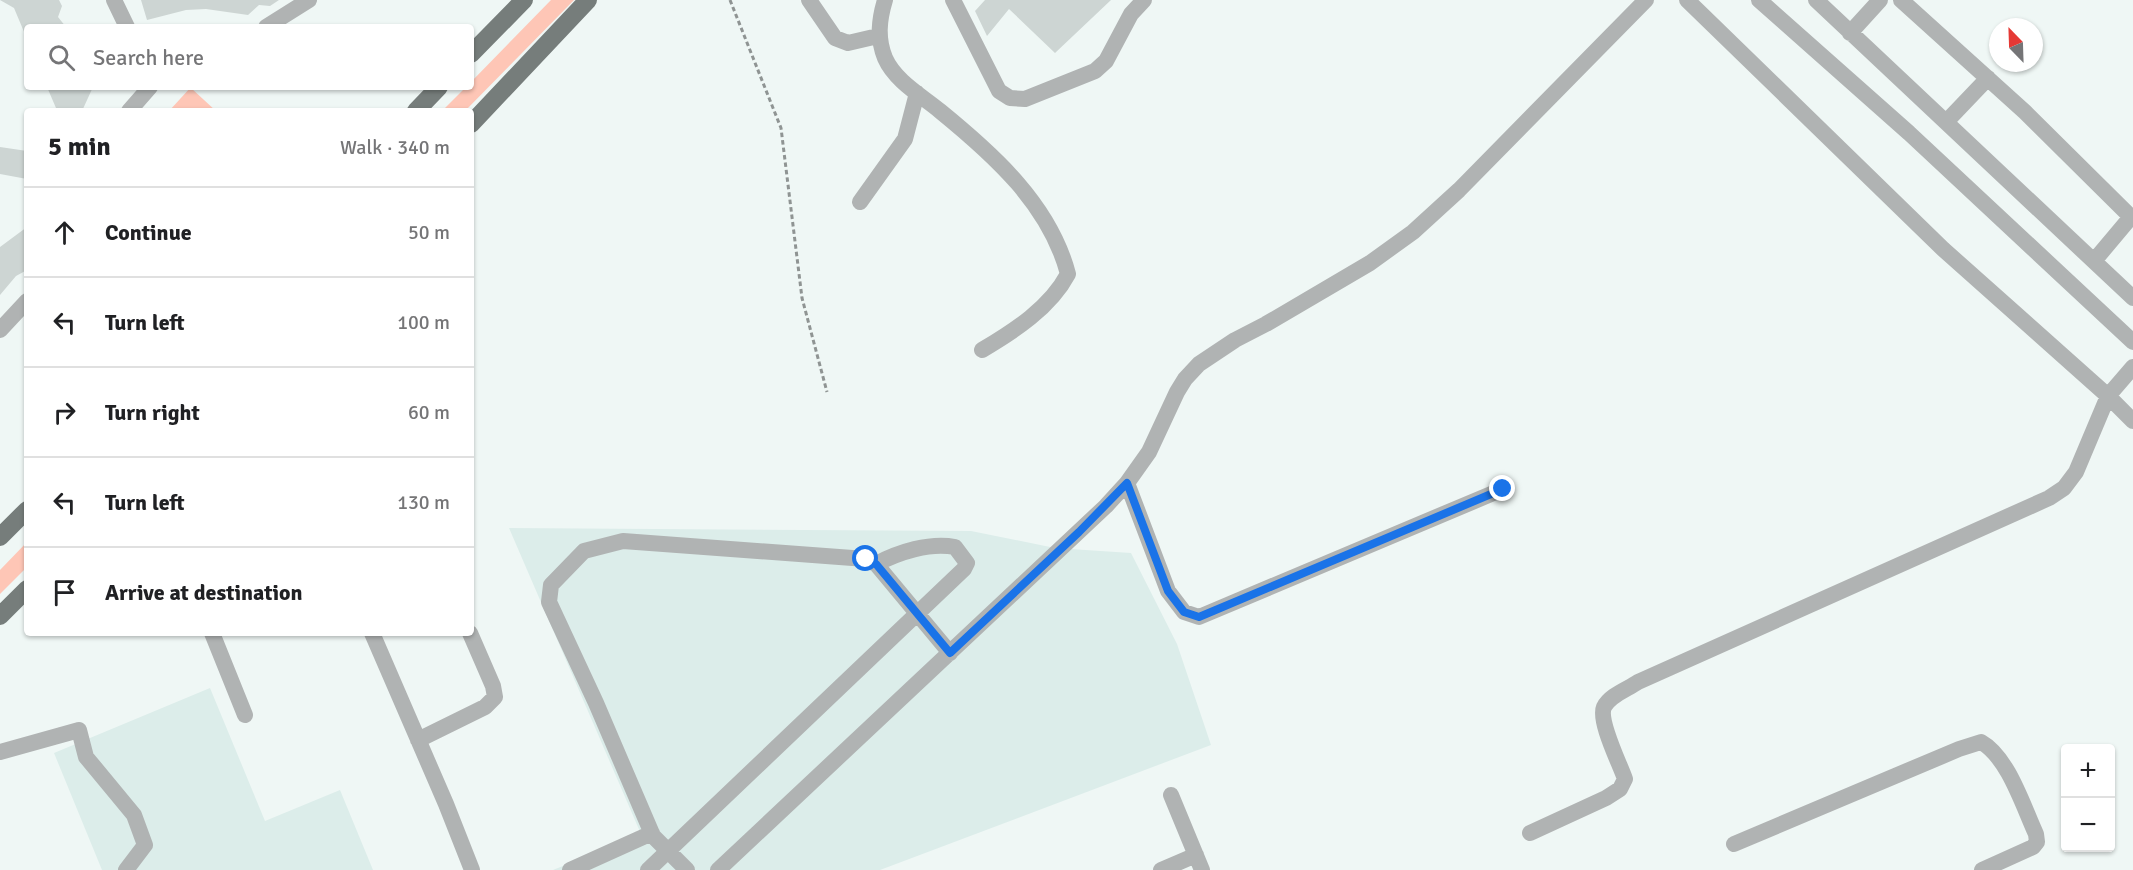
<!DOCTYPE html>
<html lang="en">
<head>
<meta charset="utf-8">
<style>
	:root { --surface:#fff; --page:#f6f6f6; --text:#202124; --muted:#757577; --line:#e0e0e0 }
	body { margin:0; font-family:Signika,sans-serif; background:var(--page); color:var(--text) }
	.controls { position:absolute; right:18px; bottom:18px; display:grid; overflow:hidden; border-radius:6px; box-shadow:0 2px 4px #0004 }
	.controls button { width:54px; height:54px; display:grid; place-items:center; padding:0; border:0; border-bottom:2px solid var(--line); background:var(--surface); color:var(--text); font:30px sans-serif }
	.compass { position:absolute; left:1989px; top:18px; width:54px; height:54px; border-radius:50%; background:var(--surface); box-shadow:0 2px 4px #0004; rotate:337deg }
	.stop { position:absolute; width:18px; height:18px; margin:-14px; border:4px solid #1a73e8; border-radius:50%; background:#fff }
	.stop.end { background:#1a73e8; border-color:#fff; box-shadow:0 2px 6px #0008 }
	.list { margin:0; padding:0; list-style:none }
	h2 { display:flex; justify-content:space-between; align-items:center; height:78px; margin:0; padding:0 24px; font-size:26px }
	h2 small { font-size:20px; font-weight:400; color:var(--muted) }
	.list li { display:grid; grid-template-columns:39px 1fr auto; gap:18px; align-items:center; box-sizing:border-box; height:90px; padding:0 24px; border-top:2px solid var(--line) }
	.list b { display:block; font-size:22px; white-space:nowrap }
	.list em { font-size:20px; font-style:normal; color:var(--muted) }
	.icon { flex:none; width:33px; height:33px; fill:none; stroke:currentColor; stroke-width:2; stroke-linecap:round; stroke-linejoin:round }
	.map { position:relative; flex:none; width:2133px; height:870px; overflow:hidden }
	.search { position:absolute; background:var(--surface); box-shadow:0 2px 4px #0004; left:24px; top:24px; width:450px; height:66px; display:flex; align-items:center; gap:15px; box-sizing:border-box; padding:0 21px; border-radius:6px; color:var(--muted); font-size:22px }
	.panel { position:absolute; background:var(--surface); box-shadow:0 2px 4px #0004; left:24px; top:108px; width:450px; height:528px; border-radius:6px }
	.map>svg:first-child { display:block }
	.built { fill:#dcedea }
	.green { fill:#fec6b6 }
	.building { fill:#cdd5d3 }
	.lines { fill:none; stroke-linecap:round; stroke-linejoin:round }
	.path { stroke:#8f9493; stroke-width:3; stroke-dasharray:4.5 3; stroke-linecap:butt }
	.minor { stroke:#b0b3b3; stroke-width:16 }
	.major { stroke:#767d7b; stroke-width:18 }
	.route { stroke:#1a73e8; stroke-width:8 }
</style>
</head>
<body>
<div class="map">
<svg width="2133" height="870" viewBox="0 0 2133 870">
	<rect width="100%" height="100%" fill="#eff7f5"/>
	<path class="built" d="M 509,528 L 971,531 L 1055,548 L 1131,553 L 1177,644 L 1211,745 L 880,870 L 553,870 L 641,834 Z
		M 210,688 L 265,821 L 340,790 L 373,870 L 102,870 L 54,753 Z"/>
	<path class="green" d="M 551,0 L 574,0 L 465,111 L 442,111 L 466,87 L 471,87 L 471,82 Z
		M 191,87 L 191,88 L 216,111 L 169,111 Z
		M 27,542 L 27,567 L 0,594 L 0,570 Z"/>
	<path class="building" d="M 0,0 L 59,0 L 62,6 L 58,17 L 66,27 L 27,27 L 27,39 L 14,8 Z
		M 141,0 L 279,0 L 270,6 L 259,5 L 248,15 L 206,9 L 186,10 L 147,20 Z
		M 985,0 L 1111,0 L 1055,53 L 1009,9 L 987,36 L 975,11 Z
		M 47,87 L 93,87 L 82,111 L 55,111 L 56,108 Z
		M 0,147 L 27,151 L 27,179 L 0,174 Z
		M 27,227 L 27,270 L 16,276 L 0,295 L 0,247 Z"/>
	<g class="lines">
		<path class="path" d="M 730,0 L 781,128 L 802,298 L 827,392"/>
		<path class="minor" d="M 114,0 L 127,27
			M 809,0 L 835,38 L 848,43 L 878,36
			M 885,0 C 879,20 877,38 885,58 C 895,81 922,96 940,111 C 994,155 1050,205 1068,274 C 1050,308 1014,331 982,350
			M 953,0 L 999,91 L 1010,98 L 1025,99 L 1095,71 L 1106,61 L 1131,14 L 1144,0
			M 1687,0 L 1943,249 L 2108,396 L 2133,421
			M 1759,0 L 1909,133 L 2133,342
			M 1816,0 L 2133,298
			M 1901,0 L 2025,112 L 2133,219
			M 266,27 L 309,0
			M 1850,33 L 1880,0
			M 129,111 L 150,87
			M 1946,122 L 1988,78
			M 860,202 L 905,139 L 917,93
			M 2094,261 L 2131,217
			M 0,330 L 27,301
			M 1127,483 L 1168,591 L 1184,612 L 1199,617 L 1503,489
			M 212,633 L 245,715
			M 372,633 L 446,804 L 472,870
			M 418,740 L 485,707 L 495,697 L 493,686 L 470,633
			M 0,752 L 79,730 L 86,757 L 134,815 L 145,845 L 126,870
			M 1171,795 L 1202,870
			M 1530,833 L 1606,798 L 1620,789 L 1625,779 C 1620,764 1598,721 1604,707 C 1610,695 1628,689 1638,682 L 2049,498 L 2064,488 L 2076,472 L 2108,396 L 2133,367
			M 1734,844 L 1959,749 L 1981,742 C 2008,757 2023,806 2036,834 L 2037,842 L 2033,847 L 1982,870
			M 570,870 L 652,833
			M 648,870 L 964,569 L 967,563 L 955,547 C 930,542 899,552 876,564
			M 687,870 L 653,836 L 596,703 L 549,602 L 551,585 L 584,551 L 623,541 L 866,559 L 876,564 L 950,653
			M 718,870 L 1106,506 L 1127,483 L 1149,452 L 1177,392 L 1185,379 L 1199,364 L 1235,340 L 1266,324 L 1370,263 L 1413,232 L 1459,190 L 1646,0
			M 1161,870 L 1196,855"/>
		<path class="major" d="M 471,54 L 524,0
			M 416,111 L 439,87
			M 471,124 L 588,0
			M 0,537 L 27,510
			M 0,616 L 27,589"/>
	</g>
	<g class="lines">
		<path class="route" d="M 866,559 L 876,564 L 950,653 L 1079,532 L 1127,483 L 1168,591 L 1184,612 L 1199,617 L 1503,489"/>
	</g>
</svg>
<div class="controls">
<button>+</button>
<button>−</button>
</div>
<svg class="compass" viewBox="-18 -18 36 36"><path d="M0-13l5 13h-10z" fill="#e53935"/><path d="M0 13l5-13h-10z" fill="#757577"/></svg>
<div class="stop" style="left:866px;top:559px"></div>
<div class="stop end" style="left:1503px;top:489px"></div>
<div class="search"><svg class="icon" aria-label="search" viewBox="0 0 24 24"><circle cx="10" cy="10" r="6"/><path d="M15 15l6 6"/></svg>Search here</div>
<section class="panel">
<h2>5 min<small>Walk · 340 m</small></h2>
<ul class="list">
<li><svg class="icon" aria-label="ahead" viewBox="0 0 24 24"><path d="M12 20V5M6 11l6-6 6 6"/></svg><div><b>Continue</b></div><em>50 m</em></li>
<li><svg class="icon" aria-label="left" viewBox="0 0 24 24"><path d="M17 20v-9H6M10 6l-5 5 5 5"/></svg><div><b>Turn left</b></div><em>100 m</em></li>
<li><svg class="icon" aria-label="right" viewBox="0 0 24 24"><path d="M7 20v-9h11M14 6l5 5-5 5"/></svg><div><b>Turn right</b></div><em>60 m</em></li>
<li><svg class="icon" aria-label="left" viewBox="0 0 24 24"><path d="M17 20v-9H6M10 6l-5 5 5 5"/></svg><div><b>Turn left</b></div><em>130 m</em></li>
<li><svg class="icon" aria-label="arrive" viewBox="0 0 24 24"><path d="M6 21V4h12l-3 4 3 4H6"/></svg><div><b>Arrive at destination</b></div></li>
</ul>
</section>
</div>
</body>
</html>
